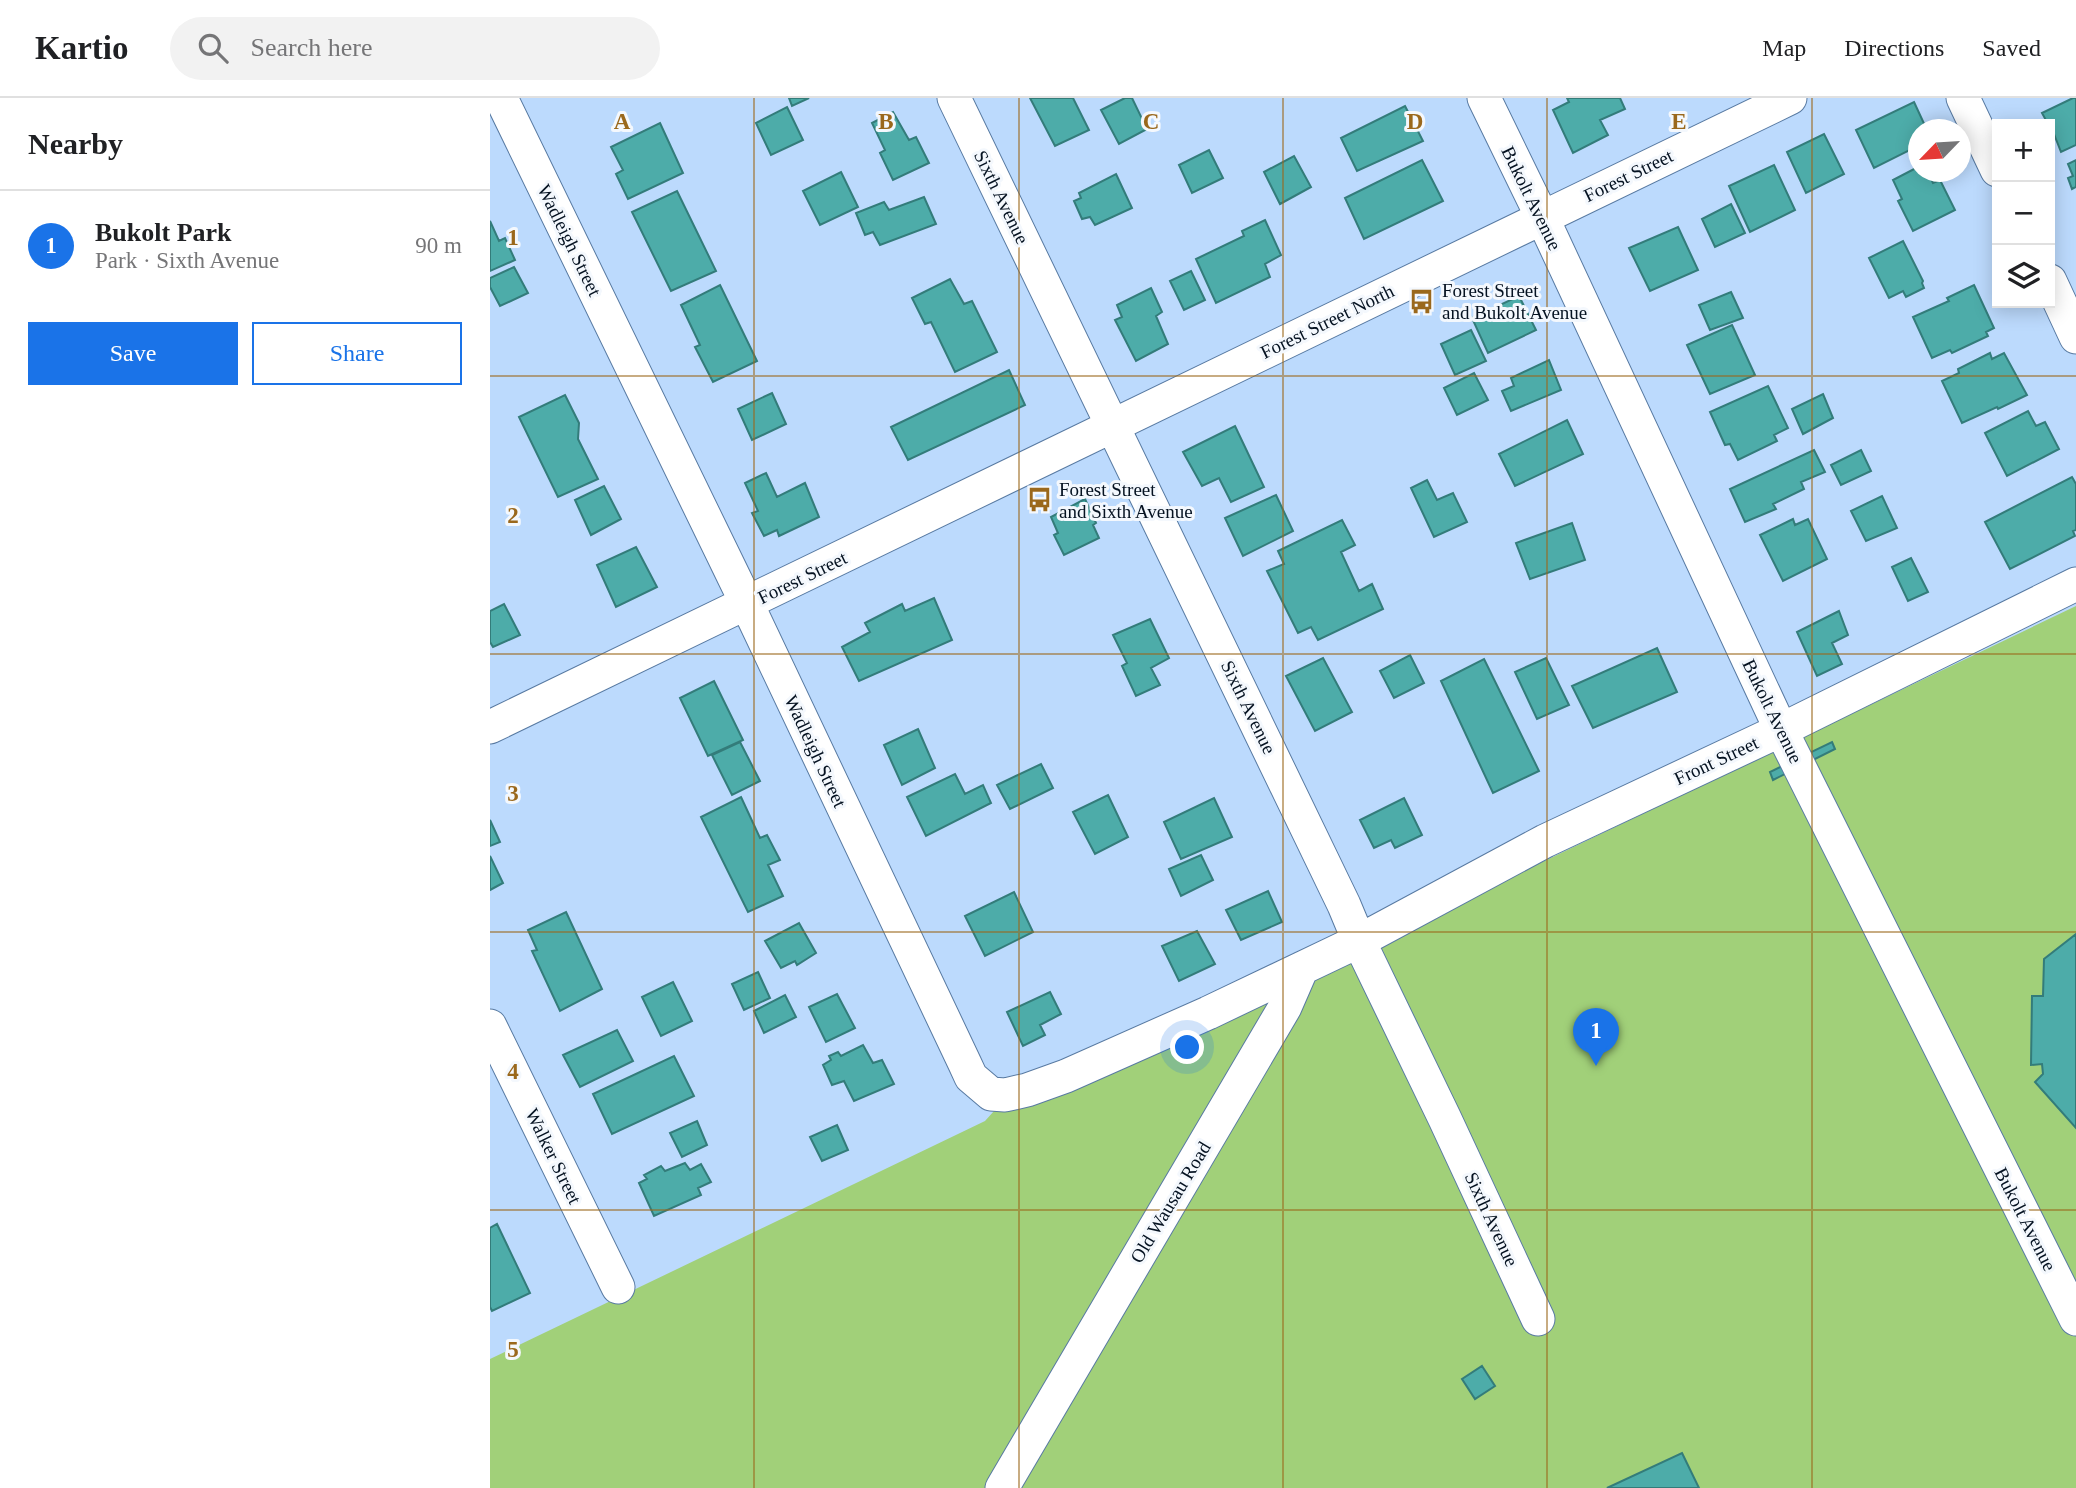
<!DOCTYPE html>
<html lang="en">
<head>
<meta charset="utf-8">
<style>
	:root { --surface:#fff; --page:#f2f2f2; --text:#202124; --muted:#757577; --line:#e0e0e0; --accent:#1a73e8 }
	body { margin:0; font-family:Georgia,serif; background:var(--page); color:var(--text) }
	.controls { position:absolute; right:21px; top:21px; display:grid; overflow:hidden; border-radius:0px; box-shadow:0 4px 18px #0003 }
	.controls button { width:63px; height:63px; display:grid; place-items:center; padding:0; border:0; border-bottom:2px solid var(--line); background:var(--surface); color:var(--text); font:35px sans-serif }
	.compass { position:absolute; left:1418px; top:21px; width:63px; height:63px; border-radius:50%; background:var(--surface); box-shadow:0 4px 18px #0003; rotate:245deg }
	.you { position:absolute; left:698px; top:950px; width:24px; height:24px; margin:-18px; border:5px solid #fff; border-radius:50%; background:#1a73e8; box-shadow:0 0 0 10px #1a73e833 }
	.badge { display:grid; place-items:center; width:46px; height:46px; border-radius:50%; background:var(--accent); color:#fff; font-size:23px; font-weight:700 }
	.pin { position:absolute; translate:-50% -58px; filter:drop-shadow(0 2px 4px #0008) }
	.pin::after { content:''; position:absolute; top:37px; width:24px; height:21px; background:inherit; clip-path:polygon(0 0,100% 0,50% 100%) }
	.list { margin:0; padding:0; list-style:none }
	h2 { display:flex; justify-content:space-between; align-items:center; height:91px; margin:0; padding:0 28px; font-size:30px }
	h2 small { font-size:23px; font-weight:400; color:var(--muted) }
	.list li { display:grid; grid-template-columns:46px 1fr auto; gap:21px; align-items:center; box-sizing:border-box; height:112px; padding:0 28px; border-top:2px solid var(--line) }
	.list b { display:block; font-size:26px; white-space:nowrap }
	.list p { margin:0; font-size:23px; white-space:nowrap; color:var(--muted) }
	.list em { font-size:23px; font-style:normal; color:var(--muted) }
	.actions { display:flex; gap:14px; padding:21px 28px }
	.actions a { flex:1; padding:16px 0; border:2px solid var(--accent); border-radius:0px; text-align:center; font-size:24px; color:var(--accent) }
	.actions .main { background:var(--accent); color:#fff }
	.icon { flex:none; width:38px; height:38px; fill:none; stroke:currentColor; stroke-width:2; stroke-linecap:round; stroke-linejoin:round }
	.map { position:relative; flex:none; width:1586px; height:1390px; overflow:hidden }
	header { display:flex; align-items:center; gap:42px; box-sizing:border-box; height:98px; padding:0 35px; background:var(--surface); border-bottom:2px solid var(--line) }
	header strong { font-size:33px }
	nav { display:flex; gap:38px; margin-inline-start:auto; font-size:24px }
	.search { width:490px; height:63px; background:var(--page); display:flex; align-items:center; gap:18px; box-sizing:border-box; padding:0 24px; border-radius:38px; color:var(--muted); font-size:26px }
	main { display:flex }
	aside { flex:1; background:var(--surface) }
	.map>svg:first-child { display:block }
	.green { fill:#a1d079 }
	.building { fill:#4daca9; stroke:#337c7a; stroke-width:2 }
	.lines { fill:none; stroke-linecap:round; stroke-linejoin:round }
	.minor-casing { stroke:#587aa2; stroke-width:35 }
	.minor { stroke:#fff; stroke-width:33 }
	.grid { fill:none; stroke:#9a681c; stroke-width:2; stroke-opacity:0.55 }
	.labels { text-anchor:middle; stroke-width:6; stroke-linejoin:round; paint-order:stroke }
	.street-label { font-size:19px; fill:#051221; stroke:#f4f8fd }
	.poi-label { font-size:19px; fill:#051221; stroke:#f4f8fd; text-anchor:start }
	.grid-label { font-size:23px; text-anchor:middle; font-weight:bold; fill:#9a681c; stroke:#f4f8fd; stroke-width:6; stroke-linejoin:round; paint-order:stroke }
</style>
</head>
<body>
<header>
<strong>Kartio</strong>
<div class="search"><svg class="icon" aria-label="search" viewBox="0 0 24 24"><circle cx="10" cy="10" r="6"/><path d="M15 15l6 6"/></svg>Search here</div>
<nav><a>Map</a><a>Directions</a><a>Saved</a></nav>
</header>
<main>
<aside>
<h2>Nearby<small></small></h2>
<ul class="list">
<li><span class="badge">1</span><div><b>Bukolt Park</b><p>Park · Sixth Avenue</p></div><em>90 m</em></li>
</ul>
<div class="actions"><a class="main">Save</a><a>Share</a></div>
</aside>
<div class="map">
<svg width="1586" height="1390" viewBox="0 0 1586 1390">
	<rect width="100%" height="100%" fill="#bcdafd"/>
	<path class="green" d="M 1586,508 L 1586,1390 L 0,1390 L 0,1261 L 495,1023 L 504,1013 L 562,999 Z"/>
	<path class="building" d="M 299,0 L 319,0 L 302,8 Z
		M 540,0 L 583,0 L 599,32 L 565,48 Z
		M 635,0 L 642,0 L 657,31 L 629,46 L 611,12 Z
		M 1077,0 L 1130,0 L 1135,11 L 1110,22 L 1118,37 L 1083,55 L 1063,12 L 1079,4 Z
		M 1583,0 L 1586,0 L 1586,47 L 1571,54 L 1560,26 L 1558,26 L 1552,15 Z
		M 1424,4 L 1437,32 L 1428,32 L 1428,48 L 1384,70 L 1366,32 Z
		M 915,8 L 933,43 L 867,73 L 851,40 Z
		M 297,9 L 313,42 L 281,57 L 266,25 Z
		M 403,14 L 419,42 L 426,39 L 439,65 L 403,82 L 390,55 L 395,52 L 382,25 Z
		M 170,25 L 193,75 L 138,101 L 126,76 L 133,72 L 121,49 Z
		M 1334,36 L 1354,76 L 1316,95 L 1297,54 Z
		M 719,52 L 733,80 L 702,95 L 689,67 Z
		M 804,58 L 821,89 L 790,106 L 774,74 Z
		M 932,62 L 953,103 L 874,141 L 855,100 Z
		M 1586,62 L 1586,89 L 1582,91 L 1578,80 L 1583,78 L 1578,66 Z
		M 1284,67 L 1305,112 L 1260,134 L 1239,88 Z
		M 1428,69 L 1428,74 L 1438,74 L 1443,85 L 1450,82 L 1465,112 L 1423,133 L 1408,103 L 1412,101 L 1403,82 Z
		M 351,74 L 368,109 L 330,127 L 313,93 Z
		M 626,76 L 642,110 L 605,127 L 600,119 L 592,121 L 584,103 L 591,100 L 589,95 Z
		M 187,93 L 226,173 L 181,193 L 142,114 Z
		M 434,99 L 446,126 L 390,147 L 383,134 L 375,137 L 366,115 L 394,104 L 399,112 Z
		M 1241,106 L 1255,135 L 1225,149 L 1212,121 Z
		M 775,122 L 791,157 L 775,166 L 780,179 L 726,205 L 706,161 L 754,138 L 752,133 Z
		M 0,123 L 9,143 L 15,140 L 25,162 L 0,173 Z
		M 1188,129 L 1208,172 L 1160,193 L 1139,150 Z
		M 1413,143 L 1433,183 L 1432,185 L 1434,190 L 1416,199 L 1413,193 L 1399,200 L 1379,160 Z
		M 24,169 L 38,195 L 10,208 L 0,189 L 0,180 Z
		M 701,173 L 715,202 L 694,212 L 680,183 Z
		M 460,181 L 474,206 L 482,203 L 507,254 L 465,274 L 441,224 L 435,226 L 422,200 Z
		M 230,187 L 267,263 L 223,284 L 205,249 L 210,247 L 191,207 Z
		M 1484,187 L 1504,230 L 1496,234 L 1498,238 L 1462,255 L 1460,252 L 1442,260 L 1423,219 L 1459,203 L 1457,200 Z
		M 661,190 L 672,214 L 666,218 L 678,246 L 646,263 L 625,222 L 632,219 L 627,207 Z
		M 1241,194 L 1253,220 L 1220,232 L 1209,207 Z
		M 1029,198 L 1046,232 L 998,255 L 982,220 Z
		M 1242,227 L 1265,277 L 1220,296 L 1197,247 Z
		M 981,232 L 996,263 L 965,277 L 951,246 Z
		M 1500,255 L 1502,261 L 1514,255 L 1537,297 L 1508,311 L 1507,309 L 1472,325 L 1452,283 L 1469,275 L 1468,271 Z
		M 1059,262 L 1071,292 L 1021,313 L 1012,293 L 1024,288 L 1021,280 Z
		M 519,272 L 535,307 L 418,362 L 401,329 Z
		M 984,275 L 998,302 L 967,317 L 954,290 Z
		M 1278,288 L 1298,330 L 1284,337 L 1287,343 L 1248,362 L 1240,346 L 1235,347 L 1220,314 Z
		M 282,295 L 296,326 L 262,342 L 248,311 Z
		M 1333,296 L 1343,320 L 1313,336 L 1302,311 Z
		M 75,297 L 89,325 L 88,341 L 108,381 L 68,399 L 29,319 Z
		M 1538,313 L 1546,328 L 1555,324 L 1569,351 L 1517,378 L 1495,335 Z
		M 1077,322 L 1093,356 L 1025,388 L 1009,356 Z
		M 745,328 L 774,389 L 741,404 L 729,380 L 712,388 L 693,354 Z
		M 1324,352 L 1335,374 L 1311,384 L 1314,391 L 1283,406 L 1286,411 L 1255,424 L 1240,391 Z
		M 1371,352 L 1381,373 L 1351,387 L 1341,367 Z
		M 276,375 L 287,399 L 315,385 L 329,419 L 289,438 L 287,432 L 274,438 L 262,415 L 268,413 L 255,385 Z
		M 1582,379 L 1586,386 L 1586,432 L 1583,433 L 1585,438 L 1520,471 L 1495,424 Z
		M 937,382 L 947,402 L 963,395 L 977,424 L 944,439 L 921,390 Z
		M 114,388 L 131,421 L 101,437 L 85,402 Z
		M 786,397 L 803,433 L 753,458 L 735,420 Z
		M 1392,398 L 1407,430 L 1376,443 L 1361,413 Z
		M 595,401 L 606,425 L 603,427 L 609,440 L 574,457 L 564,437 L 568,435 L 561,419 Z
		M 1303,421 L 1305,427 L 1318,421 L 1337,461 L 1293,483 L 1270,437 Z
		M 852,422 L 865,447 L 851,454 L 869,493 L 882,486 L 893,511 L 828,542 L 821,529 L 808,535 L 777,473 L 794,466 L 788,453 Z
		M 1082,425 L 1095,462 L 1040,481 L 1026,445 Z
		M 146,449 L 167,489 L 126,509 L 107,467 Z
		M 1421,460 L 1438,494 L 1418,503 L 1402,469 Z
		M 444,500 L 462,542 L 369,583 L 352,549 L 380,534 L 375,525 L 412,506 L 415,513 Z
		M 14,506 L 30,537 L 3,549 L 0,544 L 0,513 Z
		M 1349,513 L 1358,537 L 1342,545 L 1352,566 L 1327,578 L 1307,534 Z
		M 660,521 L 679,560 L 661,570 L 670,587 L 646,598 L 632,568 L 637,565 L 623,537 Z
		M 1167,550 L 1187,594 L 1103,630 L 1082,588 Z
		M 920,557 L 934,585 L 904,600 L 890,573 Z
		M 833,560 L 862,614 L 825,633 L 796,578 Z
		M 1056,560 L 1079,607 L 1047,621 L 1025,574 Z
		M 994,561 L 1049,673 L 1003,695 L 951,583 Z
		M 224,583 L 253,642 L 218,658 L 190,600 Z
		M 428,631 L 445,670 L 412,687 L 394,647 Z
		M 250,644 L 270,683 L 242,697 L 222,657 Z
		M 1342,644 L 1345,651 L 1283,682 L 1280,674 Z
		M 551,666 L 563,690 L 520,711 L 507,687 Z
		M 465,676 L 475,696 L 493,687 L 501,705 L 436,738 L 417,699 Z
		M 618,697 L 638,739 L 605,756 L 583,714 Z
		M 251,699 L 270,740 L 277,737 L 290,762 L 278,767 L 293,798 L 258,814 L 211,719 Z
		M 724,700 L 742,739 L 691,761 L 674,724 Z
		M 914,700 L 932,737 L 905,750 L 901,742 L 884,750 L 870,722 Z
		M 0,722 L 10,744 L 0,748 Z
		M 711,757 L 723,782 L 691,798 L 679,771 Z
		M 0,758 L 13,785 L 0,792 Z
		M 778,793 L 792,824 L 751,842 L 736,812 Z
		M 524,794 L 543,834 L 495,858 L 475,818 Z
		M 76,814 L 112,891 L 70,913 L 42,853 L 47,852 L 38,832 Z
		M 309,825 L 326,855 L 307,867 L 305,863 L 291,870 L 275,843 Z
		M 707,833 L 725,866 L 689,883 L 672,848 Z
		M 1586,836 L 1586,1030 L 1545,984 L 1553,976 L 1552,966 L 1541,967 L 1542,898 L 1553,898 L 1554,861 Z
		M 268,874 L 280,900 L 254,912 L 242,886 Z
		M 183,884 L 202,923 L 171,938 L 152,899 Z
		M 560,894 L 571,916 L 550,927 L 555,937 L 533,948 L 517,914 Z
		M 347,896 L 365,930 L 336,944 L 319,909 Z
		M 295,897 L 306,919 L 274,935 L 264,913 Z
		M 127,932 L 143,963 L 90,989 L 73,957 Z
		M 373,947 L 383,965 L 392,962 L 404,986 L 364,1003 L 354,983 L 342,987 L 333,967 L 341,962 L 339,958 L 348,954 L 351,958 Z
		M 184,958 L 204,998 L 122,1036 L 103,996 Z
		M 207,1023 L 217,1047 L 192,1059 L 180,1035 Z
		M 347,1027 L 358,1052 L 332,1063 L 320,1039 Z
		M 195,1065 L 200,1072 L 211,1066 L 221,1084 L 208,1090 L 211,1097 L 164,1118 L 149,1085 L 157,1081 L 154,1077 L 171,1068 L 175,1073 Z
		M 7,1126 L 40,1195 L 2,1213 L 0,1209 L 0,1130 Z
		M 992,1268 L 1005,1288 L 985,1301 L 972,1281 Z
		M 1192,1355 L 1209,1390 L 1117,1390 Z"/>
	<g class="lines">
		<defs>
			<path id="minor" d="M 11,0 L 257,506 L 475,966 L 481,979 L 501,996 L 515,997 L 537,992 L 576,978 L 718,915 L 869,843 L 1055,743 L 1291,632 L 1586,486
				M 464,0 L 854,807 L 869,843 L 955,1021 L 1048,1221
				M 994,0 L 1052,119 L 1291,632 L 1586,1221
				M 1473,0 L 1507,72
				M 1560,183 L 1586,239
				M 0,629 C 435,422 866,207 1300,0
				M 0,928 L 128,1189
				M 512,1390 L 795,909 L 812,870"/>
		</defs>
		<use href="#minor" class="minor-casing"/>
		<use href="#minor" class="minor"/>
	</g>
	<path class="grid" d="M 264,0 L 264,1390M 529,0 L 529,1390M 793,0 L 793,1390M 1057,0 L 1057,1390M 1322,0 L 1322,1390M 0,278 L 1586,278M 0,556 L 1586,556M 0,834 L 1586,834M 0,1112 L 1586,1112"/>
	<defs>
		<symbol id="bus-bare" viewBox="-9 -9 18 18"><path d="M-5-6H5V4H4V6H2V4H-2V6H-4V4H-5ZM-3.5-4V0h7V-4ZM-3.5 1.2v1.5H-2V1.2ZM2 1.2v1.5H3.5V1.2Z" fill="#9a681c" stroke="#f4f8fd" stroke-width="2.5" paint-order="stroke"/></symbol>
	</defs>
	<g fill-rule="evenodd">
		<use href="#bus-bare" x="914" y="186" width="35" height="35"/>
		<use href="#bus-bare" x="532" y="384" width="35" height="35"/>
	</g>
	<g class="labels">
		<g class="street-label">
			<text transform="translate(1138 77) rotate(-26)" y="7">Forest Street</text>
			<text transform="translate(512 99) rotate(64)" y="7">Sixth Avenue</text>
			<text transform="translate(1042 100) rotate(64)" y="7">Bukolt Avenue</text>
			<text transform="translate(80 142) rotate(64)" y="7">Wadleigh Street</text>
			<text transform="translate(837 223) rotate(-26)" y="7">Forest Street North</text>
			<text transform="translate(312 479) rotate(-26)" y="7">Forest Street</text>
			<text transform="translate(759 609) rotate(64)" y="7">Sixth Avenue</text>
			<text transform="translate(1283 613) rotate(64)" y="7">Bukolt Avenue</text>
			<text transform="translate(326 653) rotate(65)" y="7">Wadleigh Street</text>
			<text transform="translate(1226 662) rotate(-25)" y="7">Front Street</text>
			<text transform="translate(64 1058) rotate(64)" y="7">Walker Street</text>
			<text transform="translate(680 1104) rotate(-59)" y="7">Old Wausau Road</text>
			<text transform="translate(1002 1121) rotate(65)" y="7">Sixth Avenue</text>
			<text transform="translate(1536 1121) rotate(63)" y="7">Bukolt Avenue</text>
		</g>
		<g class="poi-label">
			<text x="952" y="199">Forest Street<tspan x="952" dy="22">and Bukolt Avenue</tspan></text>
			<text x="569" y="398">Forest Street<tspan x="569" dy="22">and Sixth Avenue</tspan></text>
		</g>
	</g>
	<g class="grid-label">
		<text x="132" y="31">A</text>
		<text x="396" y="31">B</text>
		<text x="661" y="31">C</text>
		<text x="925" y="31">D</text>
		<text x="1189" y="31">E</text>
		<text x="23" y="147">1</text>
		<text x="23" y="425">2</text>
		<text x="23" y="703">3</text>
		<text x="23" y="981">4</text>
		<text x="23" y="1259">5</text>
	</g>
</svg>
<div class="controls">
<button>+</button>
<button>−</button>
<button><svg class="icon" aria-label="layers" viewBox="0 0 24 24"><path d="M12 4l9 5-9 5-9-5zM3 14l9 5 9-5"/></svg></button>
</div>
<svg class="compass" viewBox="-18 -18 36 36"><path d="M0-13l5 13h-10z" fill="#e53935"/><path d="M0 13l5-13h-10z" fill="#757577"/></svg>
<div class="you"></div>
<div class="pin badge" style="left:1106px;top:968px">1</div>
</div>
</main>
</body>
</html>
